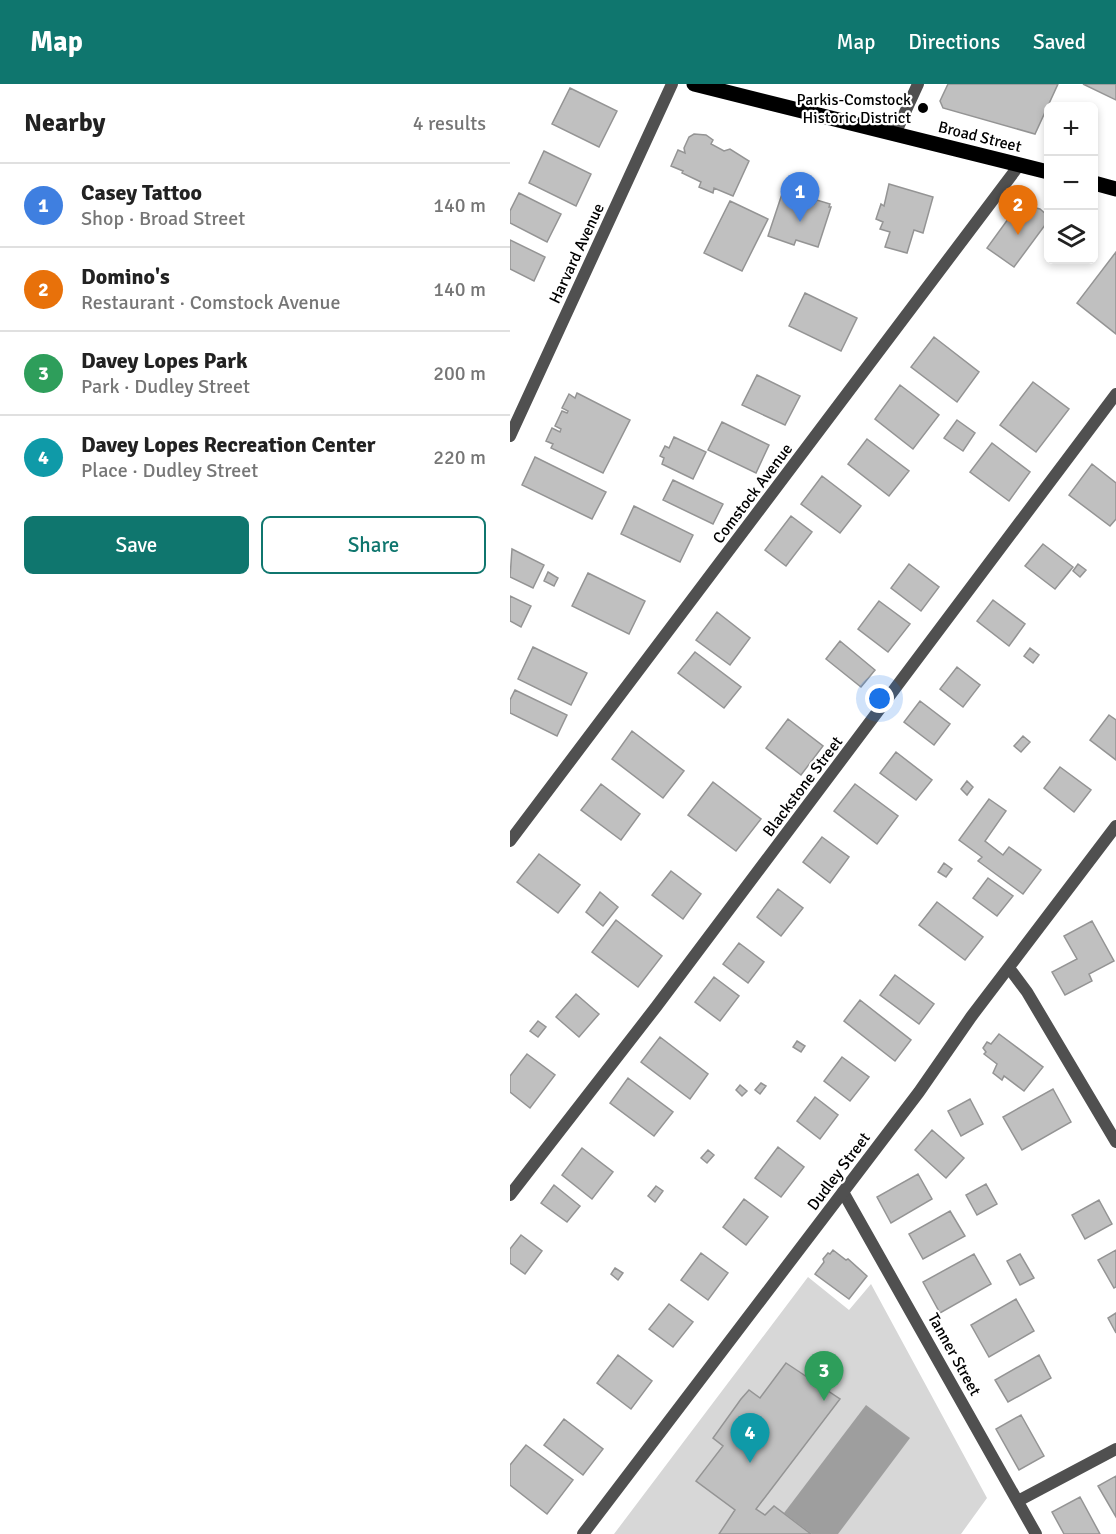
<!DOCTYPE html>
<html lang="en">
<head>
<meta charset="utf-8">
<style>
	:root { --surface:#fff; --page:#f6f6f6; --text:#222; --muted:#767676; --line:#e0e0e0; --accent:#0f766e }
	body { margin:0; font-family:Signika,sans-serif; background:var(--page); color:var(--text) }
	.controls { position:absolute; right:18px; top:18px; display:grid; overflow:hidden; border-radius:9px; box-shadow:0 3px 9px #0003 }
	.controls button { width:54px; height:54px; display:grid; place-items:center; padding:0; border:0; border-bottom:2px solid var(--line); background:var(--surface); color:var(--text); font:30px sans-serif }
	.you { position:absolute; left:370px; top:615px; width:21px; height:21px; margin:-15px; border:4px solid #fff; border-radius:50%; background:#1a73e8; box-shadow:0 0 0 9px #1a73e833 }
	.badge { display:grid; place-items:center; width:39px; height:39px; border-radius:50%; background:var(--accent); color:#fff; font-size:20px; font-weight:700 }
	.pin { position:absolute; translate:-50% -50px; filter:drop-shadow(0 2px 3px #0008) }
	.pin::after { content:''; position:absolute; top:32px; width:21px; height:18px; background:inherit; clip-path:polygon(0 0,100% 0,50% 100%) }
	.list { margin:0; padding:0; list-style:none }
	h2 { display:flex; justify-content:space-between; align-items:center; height:78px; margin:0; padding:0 24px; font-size:26px }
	h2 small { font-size:20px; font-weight:400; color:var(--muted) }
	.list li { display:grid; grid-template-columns:39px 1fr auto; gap:18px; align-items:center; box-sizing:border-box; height:84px; padding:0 24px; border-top:2px solid var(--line) }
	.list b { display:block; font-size:22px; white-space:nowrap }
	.list p { margin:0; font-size:20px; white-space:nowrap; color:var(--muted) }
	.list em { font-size:20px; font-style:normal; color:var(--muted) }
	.actions { display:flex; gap:12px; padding:18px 24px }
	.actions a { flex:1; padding:14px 0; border:2px solid var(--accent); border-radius:9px; text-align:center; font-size:21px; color:var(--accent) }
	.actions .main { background:var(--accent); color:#fff }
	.icon { flex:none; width:33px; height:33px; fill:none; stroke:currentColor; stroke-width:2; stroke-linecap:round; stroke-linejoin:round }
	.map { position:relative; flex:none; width:606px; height:1450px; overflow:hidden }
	header { display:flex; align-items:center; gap:36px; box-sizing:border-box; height:84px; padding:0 30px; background:var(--accent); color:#fff }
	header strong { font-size:28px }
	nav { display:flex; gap:33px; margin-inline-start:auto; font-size:21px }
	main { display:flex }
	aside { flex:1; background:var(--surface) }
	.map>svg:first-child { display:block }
	.green { fill:#d7d7d7 }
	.water { fill:#9e9e9e }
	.building { fill:#c0c0c0; stroke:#949494; stroke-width:1.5 }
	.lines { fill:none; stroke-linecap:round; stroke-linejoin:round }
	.minor { stroke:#505050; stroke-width:12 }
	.tertiary { stroke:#505050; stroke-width:12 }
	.primary { stroke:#000; stroke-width:15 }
	.poi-dot { fill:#000; stroke:#fff; stroke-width:2 }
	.labels { text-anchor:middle; stroke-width:4.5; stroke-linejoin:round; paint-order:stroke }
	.poi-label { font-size:16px; fill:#000; stroke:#fff; text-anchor:end }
	.street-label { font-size:16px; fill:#000; stroke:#fff }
</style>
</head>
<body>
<header>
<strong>Map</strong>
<nav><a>Map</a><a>Directions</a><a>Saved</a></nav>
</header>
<main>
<aside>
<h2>Nearby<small>4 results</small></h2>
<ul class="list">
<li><span class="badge" style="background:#3f7fe0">1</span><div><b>Casey Tattoo</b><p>Shop · Broad Street</p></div><em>140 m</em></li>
<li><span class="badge" style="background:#e8710a">2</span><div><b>Domino's</b><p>Restaurant · Comstock Avenue</p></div><em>140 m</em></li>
<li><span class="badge" style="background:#2e9e5b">3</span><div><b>Davey Lopes Park</b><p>Park · Dudley Street</p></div><em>200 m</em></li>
<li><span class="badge" style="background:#0f9aa8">4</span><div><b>Davey Lopes Recreation Center</b><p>Place · Dudley Street</p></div><em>220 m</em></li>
</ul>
<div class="actions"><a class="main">Save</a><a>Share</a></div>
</aside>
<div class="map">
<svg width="606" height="1450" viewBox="0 0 606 1450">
	<rect width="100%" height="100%" fill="#fff"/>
	<path class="green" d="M 298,1193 L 339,1226 L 361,1200 L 477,1414 L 451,1450 L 104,1450 Z"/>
	<path class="water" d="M 356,1321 L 400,1354 L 328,1450 L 302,1450 L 274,1429 Z"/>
	<path class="building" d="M 438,0 L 548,0 L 525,50 L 433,24 L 430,17 Z
		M 573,0 L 606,0 L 606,16 Z
		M 60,4 L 107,27 L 89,63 L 42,40 Z
		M 184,50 L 196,51 L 203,56 L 201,60 L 214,67 L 220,65 L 239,77 L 223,112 L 204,104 L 203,109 L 189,103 L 191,98 L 172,89 L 173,87 L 161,82 L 168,66 L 175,69 L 174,64 L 179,53 Z
		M 34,67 L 81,90 L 66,122 L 19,99 Z
		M 379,100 L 423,113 L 413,149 L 404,146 L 397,169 L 375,163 L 380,148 L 370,145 L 373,138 L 366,135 L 371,120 L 374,122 Z
		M 9,109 L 51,130 L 37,158 L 0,139 L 0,127 Z
		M 272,110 L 304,120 L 307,116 L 320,120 L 319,123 L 321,123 L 308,163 L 286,156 L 284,161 L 258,152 Z
		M 220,117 L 258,135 L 232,187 L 194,169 Z
		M 509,120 L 530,125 L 538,132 L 538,137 L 504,183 L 477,164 Z
		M 0,156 L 35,173 L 24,197 L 0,185 Z
		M 606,168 L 606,250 L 567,219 Z
		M 295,209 L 347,234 L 331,267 L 279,242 Z
		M 424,253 L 469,288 L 447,318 L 401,283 Z
		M 247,291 L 290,312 L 275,341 L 232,321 Z
		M 523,298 L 559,325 L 526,368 L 490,341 Z
		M 390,301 L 429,331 L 403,365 L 365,335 Z
		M 67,309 L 120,336 L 93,389 L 41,364 L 43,360 L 36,357 L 42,344 L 50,348 L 51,345 L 45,342 L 52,327 L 57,329 L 58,327 L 52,324 L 59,310 L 65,314 Z
		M 447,336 L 465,349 L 453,367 L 434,354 Z
		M 212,338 L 259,361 L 246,389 L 198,366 Z
		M 164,353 L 196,368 L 183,395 L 152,380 L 154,374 L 150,372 L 155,362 L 159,364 Z
		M 357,355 L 399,387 L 379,412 L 338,380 Z
		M 482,359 L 520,388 L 499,417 L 460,388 Z
		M 25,373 L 96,408 L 82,435 L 12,401 Z
		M 582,380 L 606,399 L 606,435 L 600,442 L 559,411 Z
		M 312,392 L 351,422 L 330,449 L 291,420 Z
		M 163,396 L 213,420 L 203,440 L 153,416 Z
		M 124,422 L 183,451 L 170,478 L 111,450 Z
		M 281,432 L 302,448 L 276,482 L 255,466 Z
		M 533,460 L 563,483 L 545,505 L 515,482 Z
		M 2,465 L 34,481 L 23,504 L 0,493 Z
		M 399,480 L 429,503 L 411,527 L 381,504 Z
		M 568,480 L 576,486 L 570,493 L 563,487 Z
		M 38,488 L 48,494 L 44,502 L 34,497 Z
		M 78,489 L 135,517 L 119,550 L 62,522 Z
		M 0,512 L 21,522 L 11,543 L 0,537 Z
		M 483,516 L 515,540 L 499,562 L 467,537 Z
		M 369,517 L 400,540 L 378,568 L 348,545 Z
		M 207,528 L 240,554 L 220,581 L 186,556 Z
		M 330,557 L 365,586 L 351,603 L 316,575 Z
		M 23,563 L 77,589 L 61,621 L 8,595 Z
		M 520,564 L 529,571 L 523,579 L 514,572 Z
		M 185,568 L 231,603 L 214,624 L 168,589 Z
		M 447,583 L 470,601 L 453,623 L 430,605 Z
		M 5,606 L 57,631 L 47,652 L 0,629 L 0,616 Z
		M 410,617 L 440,640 L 424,661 L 394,638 Z
		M 599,631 L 606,636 L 606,676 L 580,656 Z
		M 278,635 L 313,662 L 291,691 L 256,664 Z
		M 122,647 L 174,687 L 153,714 L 102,675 Z
		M 513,652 L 520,658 L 511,668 L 504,662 Z
		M 386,668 L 422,696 L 406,716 L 370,689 Z
		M 550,683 L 581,706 L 564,728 L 534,704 Z
		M 457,697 L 463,703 L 457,711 L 451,705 Z
		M 203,698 L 251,735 L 226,767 L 178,731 Z
		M 91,700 L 130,730 L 111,756 L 71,726 Z
		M 345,700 L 388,732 L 367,760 L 324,727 Z
		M 479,715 L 496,727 L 475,757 L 493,771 L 499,763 L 531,786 L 513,810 L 468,777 L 472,773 L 449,756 Z
		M 312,753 L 339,773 L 320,799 L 293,778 Z
		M 29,770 L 70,801 L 48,829 L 7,798 Z
		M 434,779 L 442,785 L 436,793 L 428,788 Z
		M 161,787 L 191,810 L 173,835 L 142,811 Z
		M 478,794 L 503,812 L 487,832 L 463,814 Z
		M 268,805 L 293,824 L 271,852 L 247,833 Z
		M 90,808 L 108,823 L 93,842 L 76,828 Z
		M 427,818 L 473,853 L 455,876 L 409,841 Z
		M 106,836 L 152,872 L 128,903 L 82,868 Z
		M 582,837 L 604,877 L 579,890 L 582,897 L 555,911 L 542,888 L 567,875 L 554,852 Z
		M 229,859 L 254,878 L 238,899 L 213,880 Z
		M 385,891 L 424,920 L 409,940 L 370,911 Z
		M 204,893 L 229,912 L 210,937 L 185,918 Z
		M 66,910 L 89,930 L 69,953 L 46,933 Z
		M 350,916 L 401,956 L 385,977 L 334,937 Z
		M 28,937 L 36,943 L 28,953 L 20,947 Z
		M 489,950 L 533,983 L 514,1007 L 494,992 L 492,996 L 483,989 L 487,980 L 474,970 L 476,968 L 473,964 L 477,958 L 481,960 Z
		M 150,953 L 198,990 L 180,1015 L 131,978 Z
		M 287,957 L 295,962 L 291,968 L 283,963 Z
		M 17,970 L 45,991 L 20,1024 L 0,1008 L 0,992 Z
		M 332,973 L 359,993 L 340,1017 L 314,997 Z
		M 118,994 L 163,1028 L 144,1052 L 100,1019 Z
		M 251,999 L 256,1002 L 250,1010 L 245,1006 Z
		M 230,1001 L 237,1007 L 232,1012 L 226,1006 Z
		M 543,1005 L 561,1038 L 512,1066 L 493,1033 Z
		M 305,1013 L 328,1031 L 310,1055 L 287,1037 Z
		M 460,1015 L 473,1040 L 451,1052 L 438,1027 Z
		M 422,1046 L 454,1074 L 436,1094 L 405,1066 Z
		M 268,1063 L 294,1083 L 271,1113 L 245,1094 Z
		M 72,1064 L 103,1088 L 82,1115 L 52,1091 Z
		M 198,1066 L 204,1071 L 197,1079 L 191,1074 Z
		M 408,1090 L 422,1115 L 381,1139 L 367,1113 Z
		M 476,1100 L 487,1120 L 467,1131 L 456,1111 Z
		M 44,1101 L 70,1122 L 57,1138 L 31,1119 Z
		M 146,1102 L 153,1107 L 145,1118 L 138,1112 Z
		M 234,1115 L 258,1133 L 236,1161 L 213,1143 Z
		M 589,1116 L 602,1140 L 575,1155 L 562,1131 Z
		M 440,1127 L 455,1152 L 413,1175 L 399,1150 Z
		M 11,1151 L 32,1167 L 15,1190 L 0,1179 L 0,1165 Z
		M 323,1166 L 336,1176 L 338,1175 L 357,1192 L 339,1215 L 305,1190 L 314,1178 L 313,1175 L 318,1169 L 320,1170 Z
		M 606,1166 L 606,1203 L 604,1204 L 588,1176 Z
		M 191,1169 L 218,1189 L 198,1216 L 171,1196 Z
		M 464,1170 L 481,1200 L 430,1229 L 413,1198 Z
		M 510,1170 L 524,1194 L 510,1201 L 497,1177 Z
		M 105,1184 L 113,1189 L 108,1196 L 101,1190 Z
		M 506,1215 L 524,1247 L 479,1273 L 461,1241 Z
		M 159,1220 L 183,1238 L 163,1263 L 139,1245 Z
		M 606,1229 L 606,1249 L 598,1234 Z
		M 108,1271 L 142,1297 L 121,1325 L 87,1299 Z
		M 529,1271 L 541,1294 L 498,1318 L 485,1296 Z
		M 276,1279 L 330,1315 L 246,1425 L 255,1431 L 264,1422 L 301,1450 L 209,1450 L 225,1426 L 186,1397 L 213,1362 L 203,1354 L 231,1315 L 239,1306 L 250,1314 Z
		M 511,1331 L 534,1372 L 509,1386 L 486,1345 Z
		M 54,1335 L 93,1365 L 73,1391 L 34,1361 Z
		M 16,1361 L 63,1396 L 37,1430 L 0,1401 L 0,1381 Z
		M 606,1392 L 606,1433 L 588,1402 Z
		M 570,1413 L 590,1450 L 554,1450 L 542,1428 Z"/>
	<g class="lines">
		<path class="minor" d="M 385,50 L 408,0
			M 0,352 L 162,0
			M 0,757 L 510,80
			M 499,884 L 517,908 L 606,1058
			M 333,1108 L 526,1450
			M 508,1417 L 606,1365"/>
		<path class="tertiary" d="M 0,1111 L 146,923 L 606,310
			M 73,1450 L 333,1108 L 409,1008 L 461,933 L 606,742"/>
		<path class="primary" d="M 184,0 L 538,88
			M 584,99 L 606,105"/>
	</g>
	<circle class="poi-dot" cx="413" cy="24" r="6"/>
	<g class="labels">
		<g class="poi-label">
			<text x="401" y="21">Parkis-Comstock<tspan x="401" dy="18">Historic District</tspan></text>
		</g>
		<g class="street-label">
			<text transform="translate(470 52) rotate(14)" y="6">Broad Street</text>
			<text transform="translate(66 169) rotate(-65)" y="6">Harvard Avenue</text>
			<text transform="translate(242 409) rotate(-53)" y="6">Comstock Avenue</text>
			<text transform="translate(292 702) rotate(-53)" y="6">Blackstone Street</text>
			<text transform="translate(328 1087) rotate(-53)" y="6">Dudley Street</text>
			<text transform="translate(445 1270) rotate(61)" y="6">Tanner Street</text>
		</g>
	</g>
</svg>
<div class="controls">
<button>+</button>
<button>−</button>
<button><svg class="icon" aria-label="layers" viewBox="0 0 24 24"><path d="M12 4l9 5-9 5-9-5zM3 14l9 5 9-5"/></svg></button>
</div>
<div class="you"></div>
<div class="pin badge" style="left:290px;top:138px;background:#3f7fe0">1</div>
<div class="pin badge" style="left:508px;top:151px;background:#e8710a">2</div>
<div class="pin badge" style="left:314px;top:1317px;background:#2e9e5b">3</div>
<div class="pin badge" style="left:240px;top:1379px;background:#0f9aa8">4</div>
</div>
</main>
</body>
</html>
